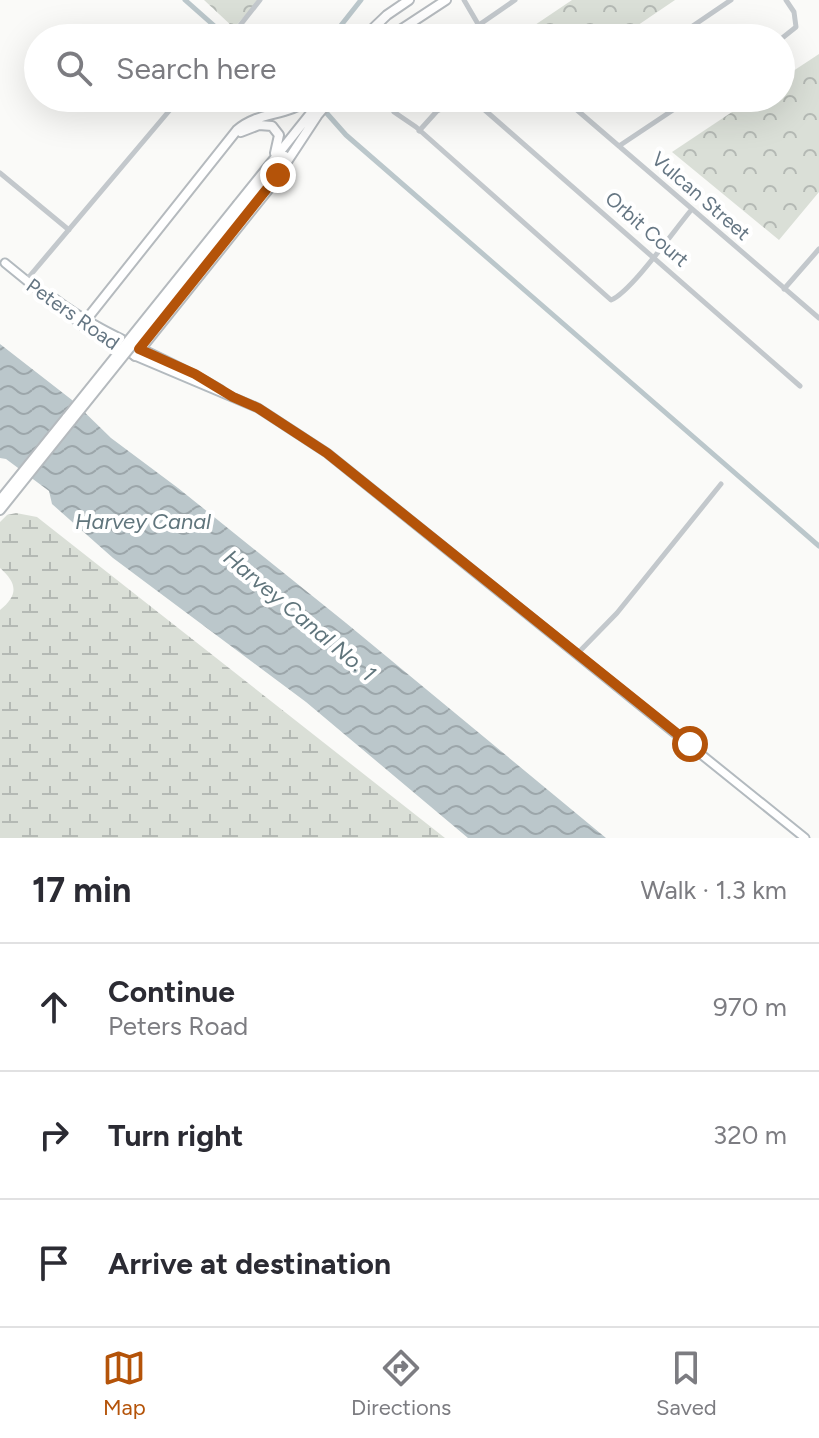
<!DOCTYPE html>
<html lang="en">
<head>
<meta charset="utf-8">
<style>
	:root { --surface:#fff; --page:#f2f2f3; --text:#2b2b33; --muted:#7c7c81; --line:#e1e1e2; --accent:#b45309 }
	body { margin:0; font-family:Figtree,sans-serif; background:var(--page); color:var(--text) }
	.stop { position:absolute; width:24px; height:24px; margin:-18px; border:6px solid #b45309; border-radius:50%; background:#fff }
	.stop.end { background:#b45309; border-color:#fff; box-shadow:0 2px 8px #0008 }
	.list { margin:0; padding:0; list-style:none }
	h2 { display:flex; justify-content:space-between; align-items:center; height:104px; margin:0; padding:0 32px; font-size:34px }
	h2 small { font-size:26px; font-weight:400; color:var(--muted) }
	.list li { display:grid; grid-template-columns:52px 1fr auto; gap:24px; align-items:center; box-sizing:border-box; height:128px; padding:0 32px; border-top:2px solid var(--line) }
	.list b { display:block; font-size:30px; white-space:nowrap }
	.list p { margin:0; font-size:26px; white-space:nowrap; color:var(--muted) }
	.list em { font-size:26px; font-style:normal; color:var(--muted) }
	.icon { flex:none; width:44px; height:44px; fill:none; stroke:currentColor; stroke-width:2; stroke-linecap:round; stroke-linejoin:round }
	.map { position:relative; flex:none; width:819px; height:838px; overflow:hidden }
	.search { position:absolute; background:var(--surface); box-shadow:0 8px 32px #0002; left:24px; right:24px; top:24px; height:88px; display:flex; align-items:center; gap:20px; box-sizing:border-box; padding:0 28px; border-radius:44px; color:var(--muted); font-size:30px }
	.sheet { height:488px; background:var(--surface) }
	nav { display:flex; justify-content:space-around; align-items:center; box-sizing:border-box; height:112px; border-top:2px solid var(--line); background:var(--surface); font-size:22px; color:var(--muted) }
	nav a { display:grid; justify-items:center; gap:4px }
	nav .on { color:var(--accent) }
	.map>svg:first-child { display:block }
	.wetland { fill:url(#wetland-marsh) }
	.park { fill:url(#park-crowns) }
	.water { fill:url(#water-waves) }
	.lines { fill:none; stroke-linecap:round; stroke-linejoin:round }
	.canal { stroke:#bbc7cb; stroke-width:5 }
	.secondary-casing { stroke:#b3babf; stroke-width:11 }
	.primary-casing { stroke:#b5babe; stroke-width:12 }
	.minor { stroke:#c3c8cc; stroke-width:5 }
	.secondary { stroke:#fff; stroke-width:7 }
	.primary { stroke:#fff; stroke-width:8 }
	.primary-bridge-casing { stroke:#b5babe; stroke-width:12; stroke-linecap:butt }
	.primary-bridge { stroke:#fff; stroke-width:8 }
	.route { stroke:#b45309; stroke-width:10 }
	.labels { text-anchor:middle; stroke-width:8; stroke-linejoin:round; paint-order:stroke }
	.street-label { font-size:20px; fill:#657683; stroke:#fff }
	.water-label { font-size:22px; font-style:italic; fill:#60757c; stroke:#fff }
</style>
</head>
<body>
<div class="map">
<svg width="819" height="838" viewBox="0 0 819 838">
	<defs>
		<pattern id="wetland-marsh" width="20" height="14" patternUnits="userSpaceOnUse" patternTransform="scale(2)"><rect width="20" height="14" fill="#dadfd7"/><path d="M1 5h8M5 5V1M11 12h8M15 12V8" fill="none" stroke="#b4b9b4"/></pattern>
		<pattern id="park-crowns" width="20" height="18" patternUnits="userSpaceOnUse" patternTransform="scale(2)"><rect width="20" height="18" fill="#dadfd7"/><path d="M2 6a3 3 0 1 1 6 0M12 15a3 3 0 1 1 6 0" fill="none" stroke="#b4b9b4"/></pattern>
		<pattern id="water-waves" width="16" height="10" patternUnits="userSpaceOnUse" patternTransform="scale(2)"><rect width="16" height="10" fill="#bbc7cb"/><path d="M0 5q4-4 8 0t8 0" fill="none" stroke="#9ca6aa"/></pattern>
	</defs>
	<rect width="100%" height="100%" fill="#fafaf8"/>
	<path class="wetland" d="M 16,513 L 37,517 L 445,838 L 0,838 L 0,610 C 18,595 18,584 0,568 L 0,522 L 7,515 Z"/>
	<path class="park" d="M 204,0 L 259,0 L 234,28 Z
		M 572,0 L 675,0 L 619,38 L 603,38 L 594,25 L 574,38 L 539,38 L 529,29 Z
		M 819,54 L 819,192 L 779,240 L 672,152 L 753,98 L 781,98 L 781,79 Z"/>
	<path class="water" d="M 0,344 L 72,400 L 111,438 L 178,488 L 346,623 L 606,838 L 468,838 L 306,702 L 113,558 L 52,504 L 49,491 L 6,459 L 0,458 Z"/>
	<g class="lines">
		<path class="canal" d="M 185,0 L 228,38
			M 331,38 L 361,0
			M 323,109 L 346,135 L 819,546"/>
		<defs>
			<path id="secondary" d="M 5,263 L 70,316 L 101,337 L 135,356 L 258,408 L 327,453 L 805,838
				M 54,298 C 106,338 166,356 221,390"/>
			<path id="primary" d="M 363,38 L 387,15 L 409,0
				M 388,38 L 446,0
				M 316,117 L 332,98
				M 241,132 L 259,125 L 272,126 L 279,135 L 275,153
				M 238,204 L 323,98
				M 242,208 L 285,156
				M 82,325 L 237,130 C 258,111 288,117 310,98
				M 135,356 L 271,186 L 317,116
				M 0,500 L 67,417
				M 0,510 L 72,420"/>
		</defs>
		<use href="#secondary" class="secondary-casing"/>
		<use href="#primary" class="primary-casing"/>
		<path class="minor" d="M 464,0 L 478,24 L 494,38
			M 230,38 L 260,0
			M 460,38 L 515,0
			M 675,38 L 731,0
			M 781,39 L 796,27 L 794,12 L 786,0
			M 386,98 L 394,112 L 416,127 L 611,300 C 631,292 675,229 692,209
			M 471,98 L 800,386
			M 563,98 L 819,318
			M 574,107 L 587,98
			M 419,131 L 437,111 L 465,98
			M 619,146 L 691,98
			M 0,173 L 69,230
			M 28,278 L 180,98
			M 784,289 L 819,249
			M 577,654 L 617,613 L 721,484"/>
		<use href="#secondary" class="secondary"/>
		<use href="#primary" class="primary"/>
		<defs>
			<path id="primary-bridge" d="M 67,417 L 238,204
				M 72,420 L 242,208"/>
		</defs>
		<use href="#primary-bridge" class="primary-bridge-casing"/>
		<use href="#primary-bridge" class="primary-bridge"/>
	</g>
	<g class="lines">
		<path class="route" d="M 278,175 L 139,349 L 195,374 L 233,397 L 258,408 L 327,453 L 690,744"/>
	</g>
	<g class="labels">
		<g class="street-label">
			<text transform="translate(701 196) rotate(41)" y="7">Vulcan Street</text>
			<text transform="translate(647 229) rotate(41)" y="7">Orbit Court</text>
			<text transform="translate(73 314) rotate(35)" y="7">Peters Road</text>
		</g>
		<g class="water-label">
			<text x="143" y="529">Harvey Canal</text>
			<text transform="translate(300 615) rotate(40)" y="8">Harvey Canal No. 1</text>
		</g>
	</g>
</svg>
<div class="stop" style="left:690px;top:744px"></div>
<div class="stop end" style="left:278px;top:175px"></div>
<div class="search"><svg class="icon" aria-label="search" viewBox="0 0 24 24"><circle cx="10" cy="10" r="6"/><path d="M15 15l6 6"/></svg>Search here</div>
</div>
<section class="sheet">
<h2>17 min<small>Walk · 1.3 km</small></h2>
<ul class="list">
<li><svg class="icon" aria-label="ahead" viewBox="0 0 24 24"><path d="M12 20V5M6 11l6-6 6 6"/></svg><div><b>Continue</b><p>Peters Road</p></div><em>970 m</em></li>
<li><svg class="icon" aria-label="right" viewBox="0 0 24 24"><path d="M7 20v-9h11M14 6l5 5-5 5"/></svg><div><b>Turn right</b></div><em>320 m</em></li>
<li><svg class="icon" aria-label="arrive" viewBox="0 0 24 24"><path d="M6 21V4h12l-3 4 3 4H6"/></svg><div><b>Arrive at destination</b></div></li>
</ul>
</section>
<nav>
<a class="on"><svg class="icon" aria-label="map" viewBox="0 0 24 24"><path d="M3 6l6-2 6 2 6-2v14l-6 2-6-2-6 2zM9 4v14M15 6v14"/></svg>Map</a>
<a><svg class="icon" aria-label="directions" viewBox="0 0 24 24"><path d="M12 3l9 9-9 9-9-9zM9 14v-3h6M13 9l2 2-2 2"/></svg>Directions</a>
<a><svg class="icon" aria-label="saved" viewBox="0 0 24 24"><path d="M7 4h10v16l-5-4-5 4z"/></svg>Saved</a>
</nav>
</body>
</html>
